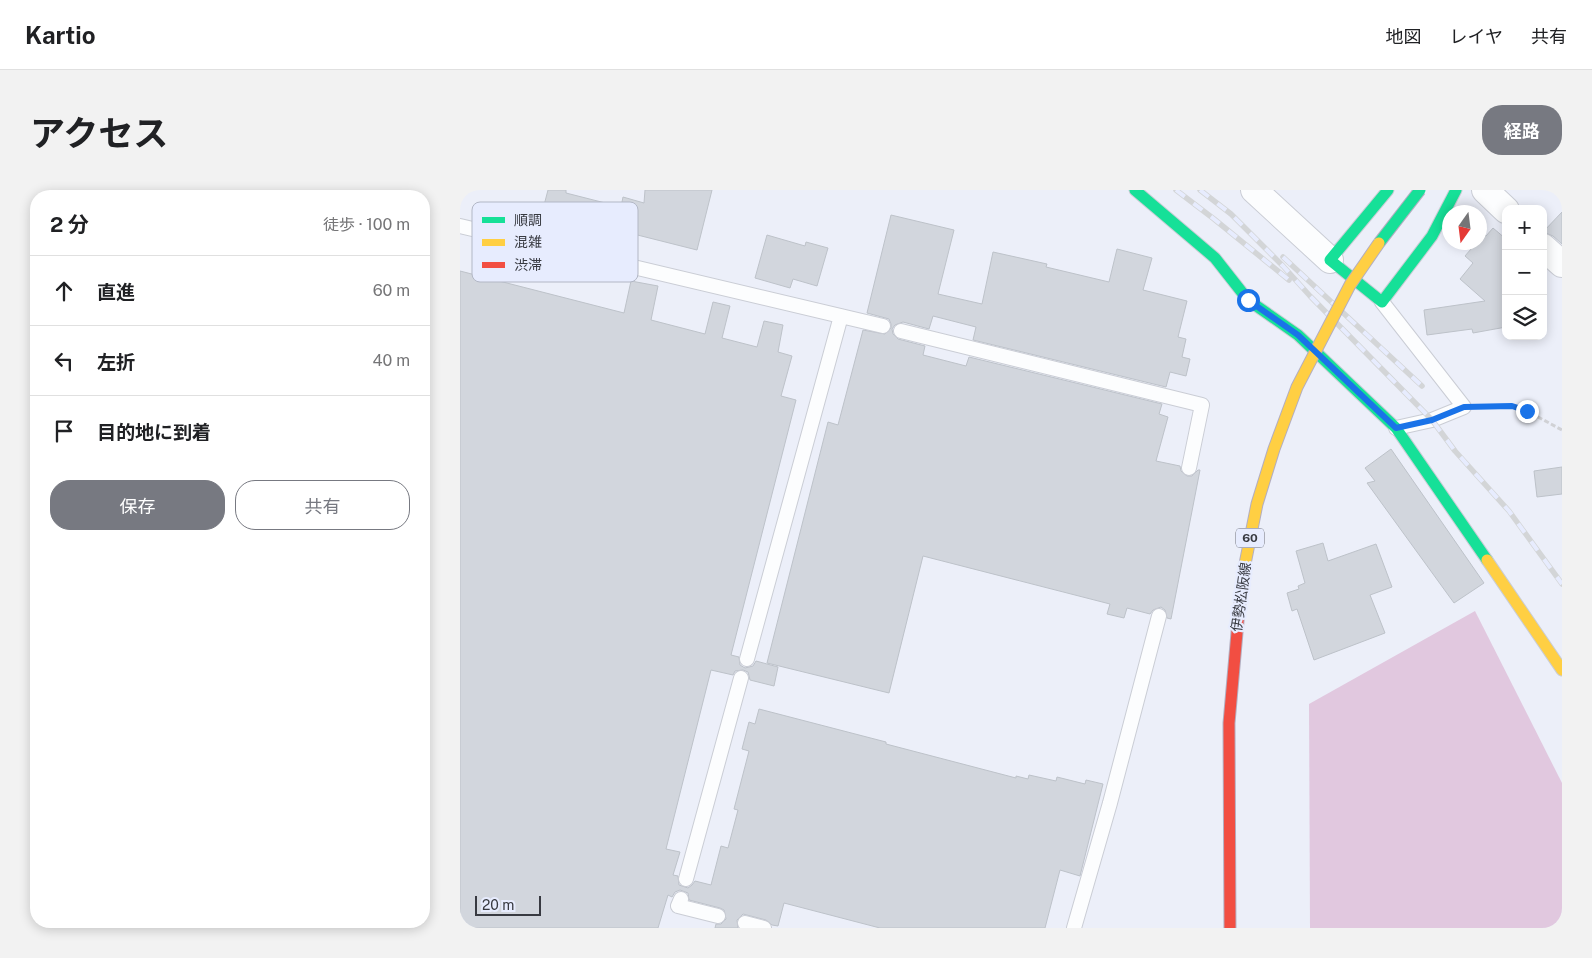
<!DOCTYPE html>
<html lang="ja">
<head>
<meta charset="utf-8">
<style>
	:root { --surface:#fff; --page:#f2f2f2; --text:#202124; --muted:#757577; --line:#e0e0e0; --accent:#777981 }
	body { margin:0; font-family:"Public Sans","Noto Sans JP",sans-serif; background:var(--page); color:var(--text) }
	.controls { position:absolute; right:15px; top:15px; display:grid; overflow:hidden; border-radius:10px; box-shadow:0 2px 12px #0003 }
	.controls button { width:45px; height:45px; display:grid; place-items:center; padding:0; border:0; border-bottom:1px solid var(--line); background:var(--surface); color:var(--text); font:25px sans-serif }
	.compass { position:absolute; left:982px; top:15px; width:45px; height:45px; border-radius:50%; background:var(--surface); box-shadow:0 2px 12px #0003; rotate:194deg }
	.scale { position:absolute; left:15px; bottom:12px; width:66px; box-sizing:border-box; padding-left:5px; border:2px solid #383a41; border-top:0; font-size:14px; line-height:18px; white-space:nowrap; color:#383a41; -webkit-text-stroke:4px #e7ecfe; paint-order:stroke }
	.stop { position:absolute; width:15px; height:15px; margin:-11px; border:4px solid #1a73e8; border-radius:50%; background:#fff }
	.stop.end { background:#1a73e8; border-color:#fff; box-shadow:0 1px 5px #0008 }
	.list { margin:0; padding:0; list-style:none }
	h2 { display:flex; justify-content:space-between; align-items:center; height:65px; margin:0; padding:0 20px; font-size:21px }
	h2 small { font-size:16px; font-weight:400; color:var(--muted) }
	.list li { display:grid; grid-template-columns:32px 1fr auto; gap:15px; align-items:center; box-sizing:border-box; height:70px; padding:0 20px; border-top:1px solid var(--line) }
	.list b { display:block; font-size:19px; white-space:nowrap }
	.list em { font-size:16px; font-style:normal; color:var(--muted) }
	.actions { display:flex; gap:10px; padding:15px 20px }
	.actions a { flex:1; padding:11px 0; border:1px solid var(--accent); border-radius:20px; text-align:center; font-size:18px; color:var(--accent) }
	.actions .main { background:var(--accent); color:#fff }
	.icon { flex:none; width:28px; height:28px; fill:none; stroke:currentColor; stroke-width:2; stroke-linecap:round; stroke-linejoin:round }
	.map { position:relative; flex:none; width:1102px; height:738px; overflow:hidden; border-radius:20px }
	header { display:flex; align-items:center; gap:30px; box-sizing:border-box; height:70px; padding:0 25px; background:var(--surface); border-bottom:1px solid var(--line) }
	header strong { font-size:24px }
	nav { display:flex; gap:28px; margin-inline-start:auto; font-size:18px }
	.intro { display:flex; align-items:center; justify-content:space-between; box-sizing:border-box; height:120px; padding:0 30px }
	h1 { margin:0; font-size:35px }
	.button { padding:12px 22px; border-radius:20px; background:var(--accent); color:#fff; font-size:18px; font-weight:700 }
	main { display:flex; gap:30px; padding:0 30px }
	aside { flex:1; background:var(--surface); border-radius:20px; box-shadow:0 2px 12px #0003 }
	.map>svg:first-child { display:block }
	.green { fill:#e1c8df }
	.building { fill:#d2d6dd; stroke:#bdc2c9 }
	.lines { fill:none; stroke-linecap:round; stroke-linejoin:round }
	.lane-casing { stroke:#cacdd5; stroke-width:16 }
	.street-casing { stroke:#cacdd5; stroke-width:28 }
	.fast-casing { stroke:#cacdd5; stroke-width:13 }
	.slow-casing { stroke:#cacdd5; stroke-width:13 }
	.path { stroke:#d0d1d5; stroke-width:3; stroke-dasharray:5 2.5; stroke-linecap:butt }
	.lane { stroke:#fcfdfe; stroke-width:14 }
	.street { stroke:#fcfdfe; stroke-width:26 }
	.fast { stroke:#16e098; stroke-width:11 }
	.slow { stroke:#ffcf43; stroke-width:11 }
	.rail-casing { stroke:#d3d5d7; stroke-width:5.5 }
	.rail { stroke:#e7ecfe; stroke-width:4; stroke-dasharray:11; stroke-linecap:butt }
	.fast-bridge-casing { stroke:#b3aec0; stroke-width:13; stroke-linecap:butt }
	.slow-bridge-casing { stroke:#b3aec0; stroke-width:13; stroke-linecap:butt }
	.jam-bridge-casing { stroke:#b3aec0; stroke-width:13; stroke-linecap:butt }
	.fast-bridge { stroke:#16e098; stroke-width:11 }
	.slow-bridge { stroke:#ffcf43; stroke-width:11 }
	.jam-bridge { stroke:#f24e42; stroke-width:11 }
	.route { stroke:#1a73e8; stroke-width:6 }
	.labels { text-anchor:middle; stroke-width:4.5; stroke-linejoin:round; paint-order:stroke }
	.shield { fill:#e7ecfe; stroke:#6c6f7a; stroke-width:1 }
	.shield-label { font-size:12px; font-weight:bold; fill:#383a41 }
	.street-label { font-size:14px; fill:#383a41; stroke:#e7ecfe }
	.key { fill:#e7ecfe; stroke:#b2b7c5; stroke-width:1 }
	.key-label { font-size:14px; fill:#383a41 }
</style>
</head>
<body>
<header>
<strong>Kartio</strong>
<nav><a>地図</a><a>レイヤ</a><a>共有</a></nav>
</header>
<div class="intro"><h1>アクセス</h1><a class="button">経路</a></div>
<main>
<aside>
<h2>2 分<small>徒歩 · 100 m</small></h2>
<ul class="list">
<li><svg class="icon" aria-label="ahead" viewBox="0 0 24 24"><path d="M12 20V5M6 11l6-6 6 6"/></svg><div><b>直進</b></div><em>60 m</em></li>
<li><svg class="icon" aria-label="left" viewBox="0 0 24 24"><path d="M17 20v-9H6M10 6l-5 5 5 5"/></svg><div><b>左折</b></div><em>40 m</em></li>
<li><svg class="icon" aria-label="arrive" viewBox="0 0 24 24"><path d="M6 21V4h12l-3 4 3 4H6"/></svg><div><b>目的地に到着</b></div></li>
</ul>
<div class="actions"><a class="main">保存</a><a>共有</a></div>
</aside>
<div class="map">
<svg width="1102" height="738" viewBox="0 0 1102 738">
	<rect width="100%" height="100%" fill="#eceff9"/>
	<path class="green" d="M 1015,421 L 1102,593 L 1102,738 L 850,738 L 849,514 Z"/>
	<path class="building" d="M 88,0 L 106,0 L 106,3 L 161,17 L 163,7 L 184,13 L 185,0 L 252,0 L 237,60 L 102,26 L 103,24 L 83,19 Z
		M 1102,22 L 1102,54 L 1093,46 L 1083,42 Z
		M 431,25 L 494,40 L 478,104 L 522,114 L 533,62 L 587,74 L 586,77 L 649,92 L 657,59 L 692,68 L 683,100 L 727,111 L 718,147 L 726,149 L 722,167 L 730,169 L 726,186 L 710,182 L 706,197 L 513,150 L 516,137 L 473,126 L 469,139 L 443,132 L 435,135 L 432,139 L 433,144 L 438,149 L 465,156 L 463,165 L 506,176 L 509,167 L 702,214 L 699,224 L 708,227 L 696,271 L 720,276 L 721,281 L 727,286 L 732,286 L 738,280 L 740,280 L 711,429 L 707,428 L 705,420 L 701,417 L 693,420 L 690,424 L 667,418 L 664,428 L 647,424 L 650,414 L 463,366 L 429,503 L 307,473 L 368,232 L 378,235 L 403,140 L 425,144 L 431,138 L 431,134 L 429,129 L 407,123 Z
		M 1033,38 L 1046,49 L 1046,137 L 1013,143 L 1012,139 L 967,145 L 964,120 L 1025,111 L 1000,89 L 1013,73 L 1005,66 L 1017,52 L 1020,52 L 1024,45 L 1026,46 Z
		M 307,45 L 345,56 L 346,52 L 368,58 L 357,96 L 333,89 L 330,98 L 295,88 Z
		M 0,81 L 164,123 L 171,91 L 198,96 L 191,130 L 245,144 L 253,112 L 270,116 L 262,148 L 297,157 L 304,131 L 323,135 L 318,162 L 332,166 L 321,206 L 336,210 L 271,465 L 279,467 L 280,475 L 285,478 L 293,476 L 296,471 L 318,477 L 314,496 L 290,490 L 288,482 L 283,480 L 275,481 L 273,485 L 251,480 L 206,659 L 220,662 L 213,685 L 218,686 L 219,695 L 228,698 L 232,695 L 235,691 L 251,695 L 261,656 L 268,658 L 278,620 L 274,619 L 289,561 L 282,559 L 289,532 L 295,534 L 299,519 L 426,552 L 426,554 L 556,588 L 556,586 L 568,589 L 569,585 L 596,591 L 597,587 L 625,594 L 626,590 L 643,594 L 620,686 L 600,680 L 585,738 L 420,738 L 324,713 L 318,736 L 312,735 L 306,730 L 283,724 L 277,730 L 278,738 L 255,738 L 256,734 L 261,734 L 266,729 L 264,720 L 260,718 L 229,710 L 228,703 L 220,700 L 215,702 L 212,707 L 208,705 L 198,738 L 0,738 Z
		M 931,259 L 1024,393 L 994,413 L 907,293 L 915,291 L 905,278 Z
		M 1102,277 L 1102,304 L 1077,307 L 1074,281 Z
		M 863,353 L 868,371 L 916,354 L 932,397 L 910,405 L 925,443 L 854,470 L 837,419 L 832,421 L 827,403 L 839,399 L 838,396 L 845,393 L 836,361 Z"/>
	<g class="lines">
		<defs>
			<path id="lane" d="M 0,36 L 423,136
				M 922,112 L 1004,217 L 972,230 L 936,238
				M 441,141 L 742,215 L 729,278
				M 287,469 L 381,126
				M 226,689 L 281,488
				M 221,709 L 218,716 L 258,726
				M 285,733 L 304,738
				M 614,738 L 650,613 L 699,426"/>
			<path id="street" d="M 794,0 L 870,70
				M 1025,0 L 1046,20
				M 1083,57 L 1102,74"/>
			<path id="fast" d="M 675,0 L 755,68 L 788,110 L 838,145 L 936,238 L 1027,370
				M 928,0 L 870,70 L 922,112 L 972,46 L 996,0"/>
			<path id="slow" d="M 1027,370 L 1102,480"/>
		</defs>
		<use href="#lane" class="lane-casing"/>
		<use href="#street" class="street-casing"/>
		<use href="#fast" class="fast-casing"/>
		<use href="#slow" class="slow-casing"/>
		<path class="path" d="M 1020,217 L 1051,216 L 1067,221 L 1102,240"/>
		<use href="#lane" class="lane"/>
		<use href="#street" class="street"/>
		<use href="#fast" class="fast"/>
		<use href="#slow" class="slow"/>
		<defs>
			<path id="rail" d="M 716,0 L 754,29 L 829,90
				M 740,0 L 771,24 L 823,76 L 850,106 L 972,230 L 995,261 L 1049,321 L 1102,394
				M 823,67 L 962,196"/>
		</defs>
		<use href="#rail" class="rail-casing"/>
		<use href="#rail" class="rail"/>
		<defs>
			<path id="fast-bridge" d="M 919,53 L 960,0"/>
			<path id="slow-bridge" d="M 779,420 L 785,374 L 797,314 L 814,259 L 837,197 L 890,95 L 919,53"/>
			<path id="jam-bridge" d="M 770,738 L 769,533 L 779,420"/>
		</defs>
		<use href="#fast-bridge" class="fast-bridge-casing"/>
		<use href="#slow-bridge" class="slow-bridge-casing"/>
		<use href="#jam-bridge" class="jam-bridge-casing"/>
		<use href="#fast-bridge" class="fast-bridge"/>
		<use href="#slow-bridge" class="slow-bridge"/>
		<use href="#jam-bridge" class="jam-bridge"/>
	</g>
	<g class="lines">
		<path class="route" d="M 788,110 L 838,145 L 936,238 L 972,230 L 1004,217 L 1052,216 L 1067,221"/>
	</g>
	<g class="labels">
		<rect class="shield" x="776" y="338.5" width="28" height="19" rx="4"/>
		<g class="shield-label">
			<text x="790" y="352">60</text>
		</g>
		<g class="street-label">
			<text transform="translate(781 407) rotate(-82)" y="5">伊勢松阪線</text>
		</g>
	</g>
	<rect x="12" y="12" width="166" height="80" rx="8" class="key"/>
	<rect x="22" y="27" width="23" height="6" fill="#16e098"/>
	<rect x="22" y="49" width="23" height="7" fill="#ffcf43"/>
	<rect x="22" y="72" width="23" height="6" fill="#f24e42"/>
	<g class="key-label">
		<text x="54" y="35">順調</text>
		<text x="54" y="57">混雑</text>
		<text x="54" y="80">渋滞</text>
	</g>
</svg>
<div class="controls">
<button>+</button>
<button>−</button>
<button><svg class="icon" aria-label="layers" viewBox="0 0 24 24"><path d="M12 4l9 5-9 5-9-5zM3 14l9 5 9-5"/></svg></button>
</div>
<svg class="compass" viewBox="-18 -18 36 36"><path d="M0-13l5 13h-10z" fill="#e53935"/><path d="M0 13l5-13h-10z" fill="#757577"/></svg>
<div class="scale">20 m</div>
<div class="stop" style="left:788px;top:110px"></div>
<div class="stop end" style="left:1067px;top:221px"></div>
</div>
</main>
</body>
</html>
